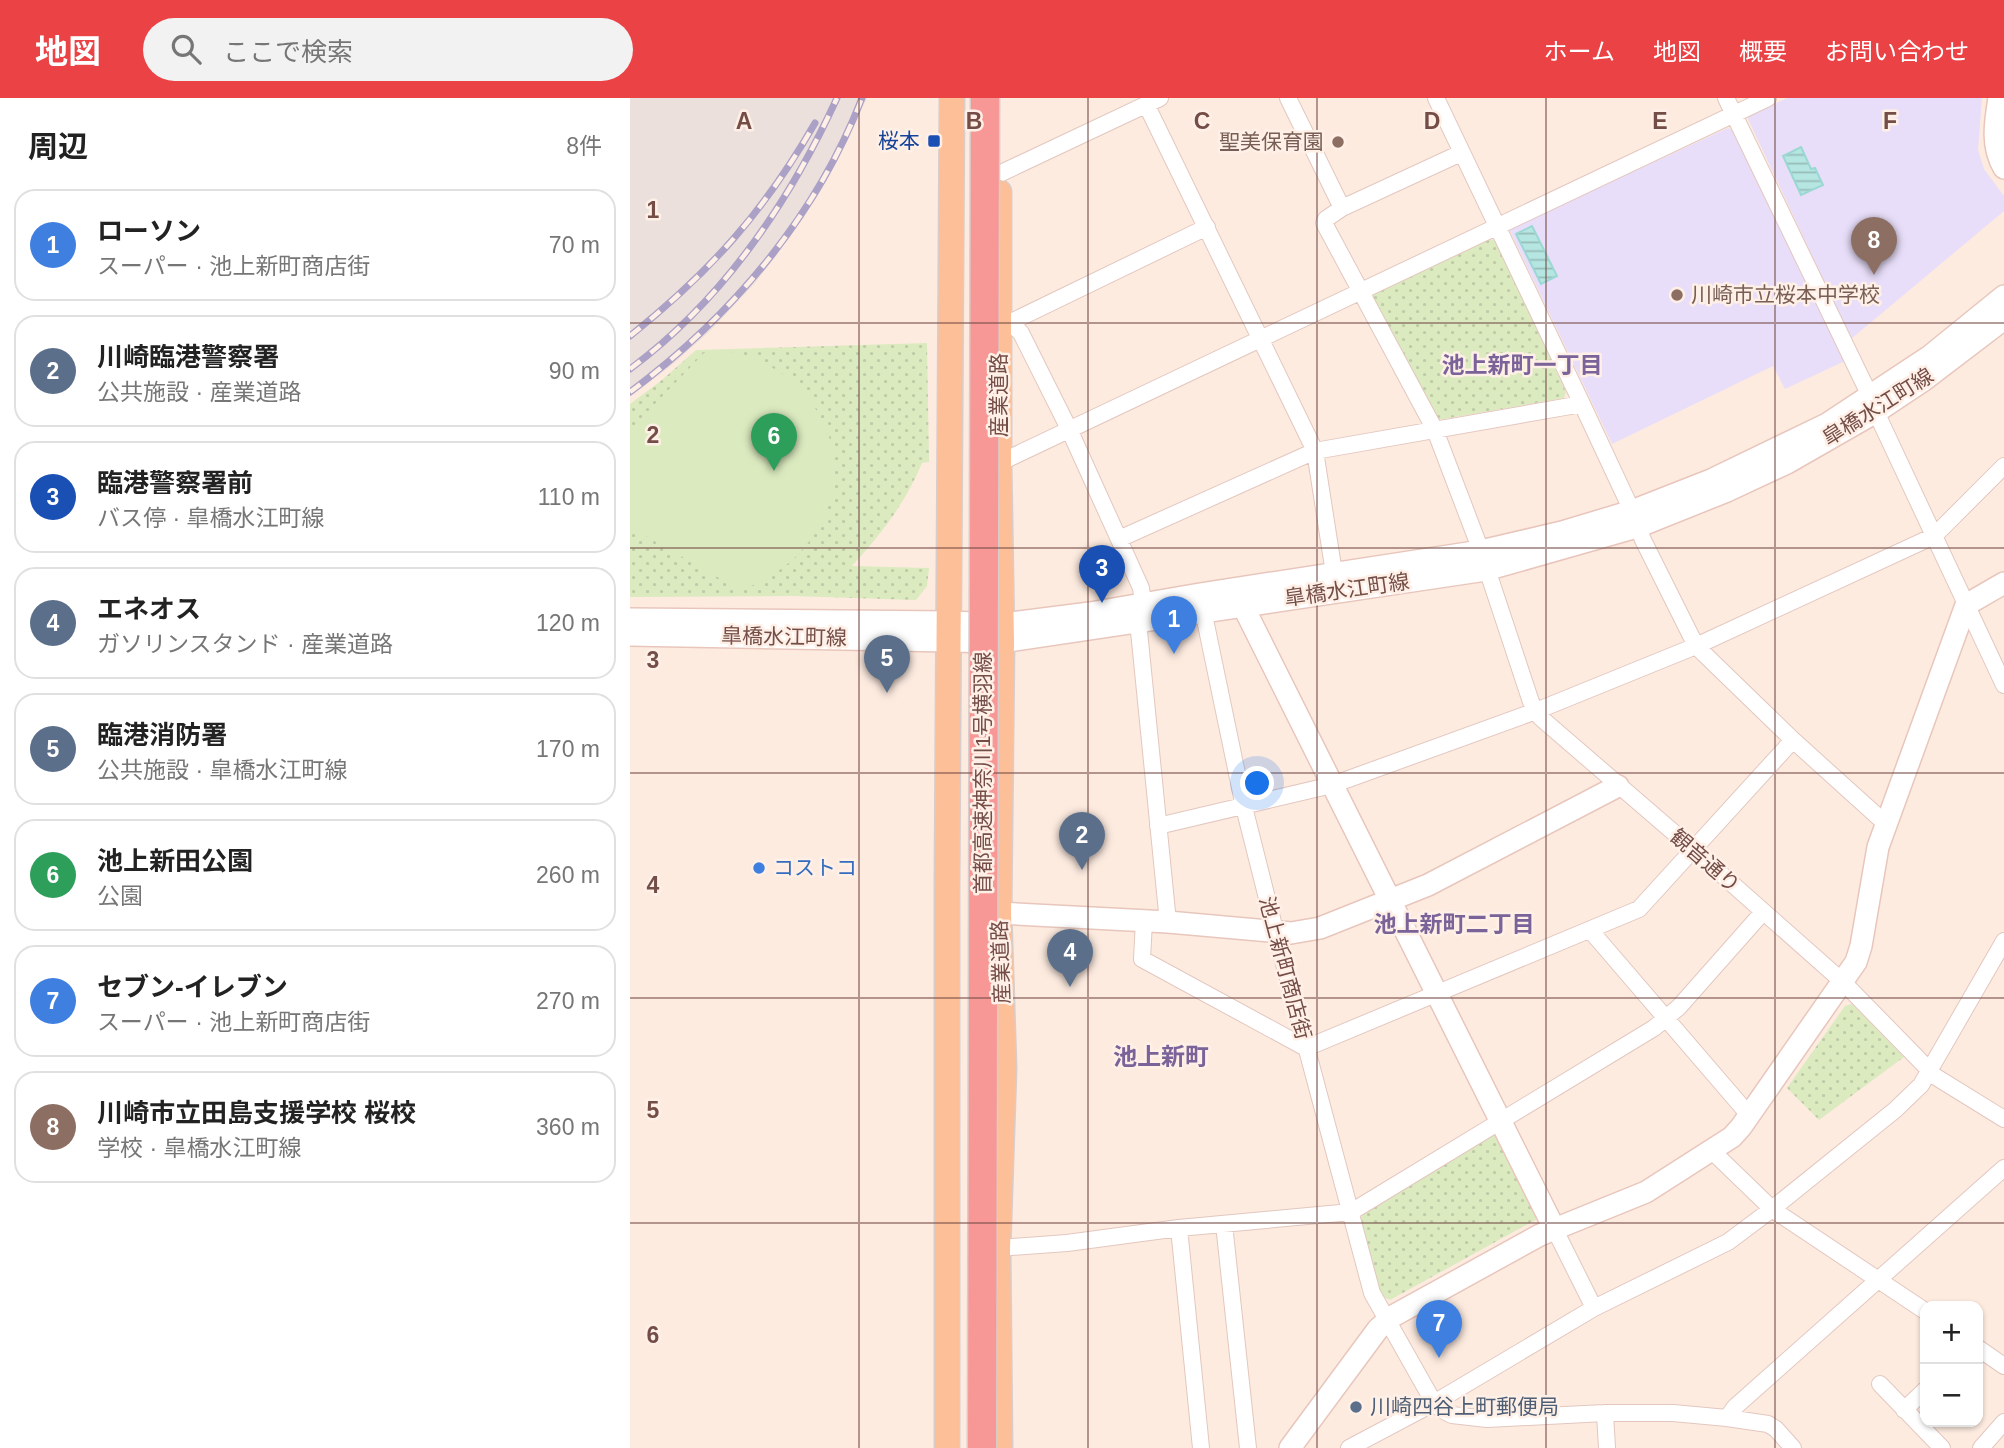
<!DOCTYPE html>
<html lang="ja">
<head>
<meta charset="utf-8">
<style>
	:root { --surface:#fff; --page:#f2f2f2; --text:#222; --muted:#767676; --line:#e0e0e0; --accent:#ea4245 }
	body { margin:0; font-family:Arial,"Noto Sans JP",sans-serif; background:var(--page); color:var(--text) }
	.controls { position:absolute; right:21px; bottom:21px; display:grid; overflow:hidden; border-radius:14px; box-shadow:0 2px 5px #0004 }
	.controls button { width:63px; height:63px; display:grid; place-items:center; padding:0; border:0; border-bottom:2px solid var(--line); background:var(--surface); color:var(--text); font:35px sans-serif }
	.you { position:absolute; left:628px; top:686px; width:24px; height:24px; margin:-18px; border:5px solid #fff; border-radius:50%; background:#1a73e8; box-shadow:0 0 0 10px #1a73e833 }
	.badge { display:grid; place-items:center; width:46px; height:46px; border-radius:50%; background:var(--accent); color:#fff; font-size:23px; font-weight:700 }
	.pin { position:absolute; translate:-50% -58px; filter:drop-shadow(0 2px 4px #0008) }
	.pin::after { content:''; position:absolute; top:37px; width:24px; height:21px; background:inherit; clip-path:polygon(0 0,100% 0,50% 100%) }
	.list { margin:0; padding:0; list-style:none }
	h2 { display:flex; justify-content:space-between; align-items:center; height:91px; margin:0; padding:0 28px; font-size:30px }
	h2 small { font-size:23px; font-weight:400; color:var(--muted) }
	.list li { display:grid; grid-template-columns:46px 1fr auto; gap:21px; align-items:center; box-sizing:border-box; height:112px; margin:0 14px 14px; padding:0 14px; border:2px solid var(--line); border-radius:21px }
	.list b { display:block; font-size:26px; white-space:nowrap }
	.list p { margin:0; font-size:23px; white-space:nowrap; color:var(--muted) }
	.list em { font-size:23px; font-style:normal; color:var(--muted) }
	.icon { flex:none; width:38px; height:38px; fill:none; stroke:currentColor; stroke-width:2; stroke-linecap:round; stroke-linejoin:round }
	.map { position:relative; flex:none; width:1374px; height:1350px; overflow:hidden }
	header { display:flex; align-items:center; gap:42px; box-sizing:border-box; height:98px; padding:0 35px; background:var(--accent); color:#fff }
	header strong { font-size:33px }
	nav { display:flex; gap:38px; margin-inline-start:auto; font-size:24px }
	.search { width:490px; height:63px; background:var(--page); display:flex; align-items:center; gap:18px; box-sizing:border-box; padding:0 24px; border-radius:38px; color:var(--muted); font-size:26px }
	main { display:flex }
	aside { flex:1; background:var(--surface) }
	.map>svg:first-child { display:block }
	.industrial { fill:#ebe0dc }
	.education { fill:#e8def9 }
	.park { fill:url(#park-dots) }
	.garden { fill:#dbeabf }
	.water { fill:url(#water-rules); stroke:#9bd8d3; stroke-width:2 }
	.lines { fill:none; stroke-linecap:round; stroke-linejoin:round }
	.street-casing { stroke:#e3c7bf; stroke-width:18 }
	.secondary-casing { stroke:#e8c6bc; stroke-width:24 }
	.primary-casing { stroke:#d8cdcb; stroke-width:27 }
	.street { stroke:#fff; stroke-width:16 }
	.secondary { stroke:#fff; stroke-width:21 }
	.primary { stroke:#fdbf97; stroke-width:24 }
	.rail-casing { stroke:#aba0c5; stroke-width:7 }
	.rail { stroke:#fff0e7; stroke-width:4.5; stroke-dasharray:13; stroke-linecap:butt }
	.highway-bridge-casing { stroke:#d8cdcb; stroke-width:31; stroke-linecap:butt }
	.highway-bridge { stroke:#f89896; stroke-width:28 }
	.grid { fill:none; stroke:#744d47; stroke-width:2; stroke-opacity:0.55 }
	.transit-dot { fill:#1a4fb4; stroke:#fff0e7; stroke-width:2.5 }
	.education-dot { fill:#8d6e63; stroke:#fff0e7; stroke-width:2.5 }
	.shop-dot { fill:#3f7fe0; stroke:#fff0e7; stroke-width:2.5 }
	.service-dot { fill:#5c6f8a; stroke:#fff0e7; stroke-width:2.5 }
	.labels { text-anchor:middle; stroke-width:5; stroke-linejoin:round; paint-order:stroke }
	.transit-label { font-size:21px; fill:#164399; stroke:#fff0e7; text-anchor:end }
	.education-label { font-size:21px; fill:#785e54; stroke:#fff0e7; text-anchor:end }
	.street-label { font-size:21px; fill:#744d47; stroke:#fff0e7 }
	.shop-label { font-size:21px; fill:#366cbe; stroke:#fff0e7; text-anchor:start }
	.service-label { font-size:21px; fill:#4e5e75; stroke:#fff0e7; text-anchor:start }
	.neighbourhood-label { font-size:23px; font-weight:bold; fill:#796398; stroke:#fff0e7 }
	.quarter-label { font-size:24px; font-weight:bold; fill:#796398; stroke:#fff0e7 }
	.grid-label { font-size:23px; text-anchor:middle; font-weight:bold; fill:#744d47; stroke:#fff0e7; stroke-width:5; stroke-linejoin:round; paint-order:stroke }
</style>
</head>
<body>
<header>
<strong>地図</strong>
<div class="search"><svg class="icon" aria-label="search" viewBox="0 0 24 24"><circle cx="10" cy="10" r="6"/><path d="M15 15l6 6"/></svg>ここで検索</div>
<nav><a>ホーム</a><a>地図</a><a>概要</a><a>お問い合わせ</a></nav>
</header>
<main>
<aside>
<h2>周辺<small>8件</small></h2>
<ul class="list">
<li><span class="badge" style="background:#3f7fe0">1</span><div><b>ローソン</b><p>スーパー · 池上新町商店街</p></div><em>70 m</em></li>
<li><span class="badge" style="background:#5c6f8a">2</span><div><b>川崎臨港警察署</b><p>公共施設 · 産業道路</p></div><em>90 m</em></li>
<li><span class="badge" style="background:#1a4fb4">3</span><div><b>臨港警察署前</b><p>バス停 · 皐橋水江町線</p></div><em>110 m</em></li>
<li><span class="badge" style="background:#5c6f8a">4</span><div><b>エネオス</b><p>ガソリンスタンド · 産業道路</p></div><em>120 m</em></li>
<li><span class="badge" style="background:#5c6f8a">5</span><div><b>臨港消防署</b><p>公共施設 · 皐橋水江町線</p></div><em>170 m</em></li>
<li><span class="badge" style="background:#2e9e5b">6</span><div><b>池上新田公園</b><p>公園</p></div><em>260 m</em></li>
<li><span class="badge" style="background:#3f7fe0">7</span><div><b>セブン-イレブン</b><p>スーパー · 池上新町商店街</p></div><em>270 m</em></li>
<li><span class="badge" style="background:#8d6e63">8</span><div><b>川崎市立田島支援学校 桜校</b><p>学校 · 皐橋水江町線</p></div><em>360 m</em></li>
</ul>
</aside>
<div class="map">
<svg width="1374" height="1350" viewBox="0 0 1374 1350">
	<defs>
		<pattern id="park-dots" width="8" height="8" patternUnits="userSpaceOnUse" patternTransform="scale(1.75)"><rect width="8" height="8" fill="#dbeabf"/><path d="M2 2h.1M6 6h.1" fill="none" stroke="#bfcaa6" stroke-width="1.8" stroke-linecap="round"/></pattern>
		<pattern id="water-rules" width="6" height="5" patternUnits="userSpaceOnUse" patternTransform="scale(1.75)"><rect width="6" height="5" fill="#b5e6e2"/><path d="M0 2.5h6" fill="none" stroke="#98bdb9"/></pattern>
	</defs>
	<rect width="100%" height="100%" fill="#fdebe0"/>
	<path class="industrial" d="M 0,0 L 237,0 L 205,67 L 189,96 L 146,158 L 124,186 L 80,233 L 44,265 L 0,299 Z"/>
	<path class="education" d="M 1157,0 L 1352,0 L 1348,52 L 1354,71 L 1374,98 L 1374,113 L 1221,241 L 1118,21 L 1120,17 Z
		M 1098,30 L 1106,34 L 1215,263 L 1155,291 L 1143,268 L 982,346 L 879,131 Z"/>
	<path class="park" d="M 859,140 L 866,144 L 936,294 L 934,300 L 808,322 L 742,201 L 743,194 Z
		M 297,245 L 299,364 L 292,365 C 275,406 251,436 222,468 L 299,470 L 297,488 L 286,502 L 162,498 L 0,499 L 0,306 L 32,282 L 66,252 Z
		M 1222,906 L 1274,959 L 1189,1022 L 1157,990 L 1215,908 Z
		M 866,1035 L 871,1040 L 907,1121 L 760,1202 L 754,1199 L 748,1190 L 730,1121 L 734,1115 Z"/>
	<path class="garden" d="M 93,253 C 120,255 145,268 164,286 C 240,355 201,462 110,492 L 0,429 L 0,332 L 74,255 Z"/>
	<path class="water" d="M 1171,49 L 1181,71 L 1185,70 L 1193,87 L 1171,97 L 1153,58 Z
		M 902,128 L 927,178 L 911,186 L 886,136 Z"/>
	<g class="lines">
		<defs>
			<path id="street" d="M 658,0 L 712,110
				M 806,0 L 952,306 L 1002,413 L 1013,442 L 1066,548 L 1163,642 L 1256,726
				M 1096,0 L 1240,298
				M 516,6 L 685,353 L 704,475
				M 831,55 L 712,110 L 696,121 L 694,125 L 805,332 L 851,453 L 901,604 L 910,619 L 919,627 L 1064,752 L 1213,884 L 1306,979 L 1374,1021
				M 369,76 L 530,0
				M 369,221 L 383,227 L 391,235 L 439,331 L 511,490 L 513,506 L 508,523 L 538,824
				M 379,225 L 577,129
				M 1246,314 L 1374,587
				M 369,365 L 1138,0
				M 489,441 L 685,353 L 952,306
				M 573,512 L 614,709 L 645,832 L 742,1195 L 804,1305 L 812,1312 L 822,1317 L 857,1321 L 975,1315 L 1043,1315 L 1097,1320 L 1138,1326 L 1146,1331 L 1163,1350
				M 528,728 L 702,687 L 906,613 L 1066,548 L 1304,438 L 1374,368
				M 514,823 L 512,861 L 676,950 L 1009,811 L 1163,642
				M 960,832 L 1119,1017
				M 1081,1052 L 1142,1111 L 1295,1213
				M 594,1126 L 618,1350
				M 549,1130 L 571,1350
				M 925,1132 L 964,1210
				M 368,1150 L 437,1145 L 549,1130 L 721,1114 L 1024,930 L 1049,909 L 1133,814
				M 1348,1250 L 1374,1268
				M 1250,1286 L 1312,1350
				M 1274,1312 L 1295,1292
				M 975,1315 L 977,1350
				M 1097,1320 L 1105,1309 L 1374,1070
				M 719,1350 L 804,1305 L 964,1210 L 1098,1144 L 1142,1111 L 1265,1012 L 1291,987 L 1374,843
				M 1351,1350 L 1374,1324"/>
			<path id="secondary" d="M 1369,0 C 1365,25 1361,48 1374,70
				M 613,508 L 925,1132
				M 0,521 L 319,524 L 372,526 L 460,515 L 570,496 L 851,453 L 932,434 L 1002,413 L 1081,382 L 1197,326 L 1300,258 L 1374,198
				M 0,537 L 372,544 L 856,472 L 1007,429 L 1097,393 L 1157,365 L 1246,314 L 1294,282 L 1374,221
				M 369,815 L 538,824 L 661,835 L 690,830 L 798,787 L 988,688
				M 660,1350 L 748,1231 L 763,1218 L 910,1137 L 1016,1094 L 1102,1039 L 1111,1029 L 1226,864 L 1231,848 L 1248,749 L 1336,507 L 1374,485"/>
			<path id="primary" d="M 369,94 L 369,365 L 372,544 L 369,815 L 374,970 L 368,1150 L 370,1350
				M 317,1350 L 317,786 L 322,0"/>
		</defs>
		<use href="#street" class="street-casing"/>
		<use href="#secondary" class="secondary-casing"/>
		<use href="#primary" class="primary-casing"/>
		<use href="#street" class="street"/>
		<use href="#secondary" class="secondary"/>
		<use href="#primary" class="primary"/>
		<defs>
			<path id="rail" d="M 0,238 C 80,174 134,114 185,25
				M 0,271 C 93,202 159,105 207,0
				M 0,294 C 101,219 186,119 232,0"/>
		</defs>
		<use href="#rail" class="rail-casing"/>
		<use href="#rail" class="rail"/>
		<defs>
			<path id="highway-bridge" d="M 352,1350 L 355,0"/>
		</defs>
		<use href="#highway-bridge" class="highway-bridge-casing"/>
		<use href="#highway-bridge" class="highway-bridge"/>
	</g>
	<path class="grid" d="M 229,0 L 229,1350M 458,0 L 458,1350M 687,0 L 687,1350M 916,0 L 916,1350M 1145,0 L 1145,1350M 0,225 L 1374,225M 0,450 L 1374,450M 0,675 L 1374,675M 0,900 L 1374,900M 0,1125 L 1374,1125"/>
	<rect class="transit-dot" x="297" y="36" width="14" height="14" rx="3.5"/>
	<g class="education-dot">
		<circle cx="708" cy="44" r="7"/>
		<circle cx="1047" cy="197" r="7"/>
	</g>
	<circle class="shop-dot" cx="129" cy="770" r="7"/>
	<circle class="service-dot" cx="726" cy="1309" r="7"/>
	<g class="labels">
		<g class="transit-label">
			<text x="290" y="50">桜本</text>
		</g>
		<g class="education-label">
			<text x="694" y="51">聖美保育園</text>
			<text x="1061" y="204" text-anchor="start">川崎市立桜本中学校</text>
		</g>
		<g class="street-label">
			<text transform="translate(369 297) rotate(-90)" y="7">産業道路</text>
			<text transform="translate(1248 309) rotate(-32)" y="7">皐橋水江町線</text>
			<text transform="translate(717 492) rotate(-8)" y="7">皐橋水江町線</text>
			<text transform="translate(154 539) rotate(1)" y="7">皐橋水江町線</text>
			<text transform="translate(353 675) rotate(-90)" y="7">首都高速神奈川1号横羽線</text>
			<text transform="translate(1075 763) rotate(41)" y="7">観音通り</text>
			<text transform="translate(371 864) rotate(-92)" y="7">産業道路</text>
			<text transform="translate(655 870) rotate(75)" y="7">池上新町商店街</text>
		</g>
		<g class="shop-label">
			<text x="143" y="777">コストコ</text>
		</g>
		<g class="service-label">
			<text x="740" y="1316">川崎四谷上町郵便局</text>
		</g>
		<g class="neighbourhood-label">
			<text x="892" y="275">池上新町一丁目</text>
			<text x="824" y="834">池上新町二丁目</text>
		</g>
		<g class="quarter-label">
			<text x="531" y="967">池上新町</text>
		</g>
	</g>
	<g class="grid-label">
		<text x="114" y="31">A</text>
		<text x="344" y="31">B</text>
		<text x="572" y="31">C</text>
		<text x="802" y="31">D</text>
		<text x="1030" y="31">E</text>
		<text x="1260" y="31">F</text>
		<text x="23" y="120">1</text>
		<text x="23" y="345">2</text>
		<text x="23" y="570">3</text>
		<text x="23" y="795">4</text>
		<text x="23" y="1020">5</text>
		<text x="23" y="1245">6</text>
	</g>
</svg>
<div class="controls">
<button>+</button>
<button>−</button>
</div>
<div class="you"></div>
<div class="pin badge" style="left:544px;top:556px;background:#3f7fe0">1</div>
<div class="pin badge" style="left:452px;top:772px;background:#5c6f8a">2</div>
<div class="pin badge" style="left:472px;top:505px;background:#1a4fb4">3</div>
<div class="pin badge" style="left:440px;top:889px;background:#5c6f8a">4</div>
<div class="pin badge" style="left:257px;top:595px;background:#5c6f8a">5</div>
<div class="pin badge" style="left:144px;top:373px;background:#2e9e5b">6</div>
<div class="pin badge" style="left:809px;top:1260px;background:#3f7fe0">7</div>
<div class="pin badge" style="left:1244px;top:177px;background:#8d6e63">8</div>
</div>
</main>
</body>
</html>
